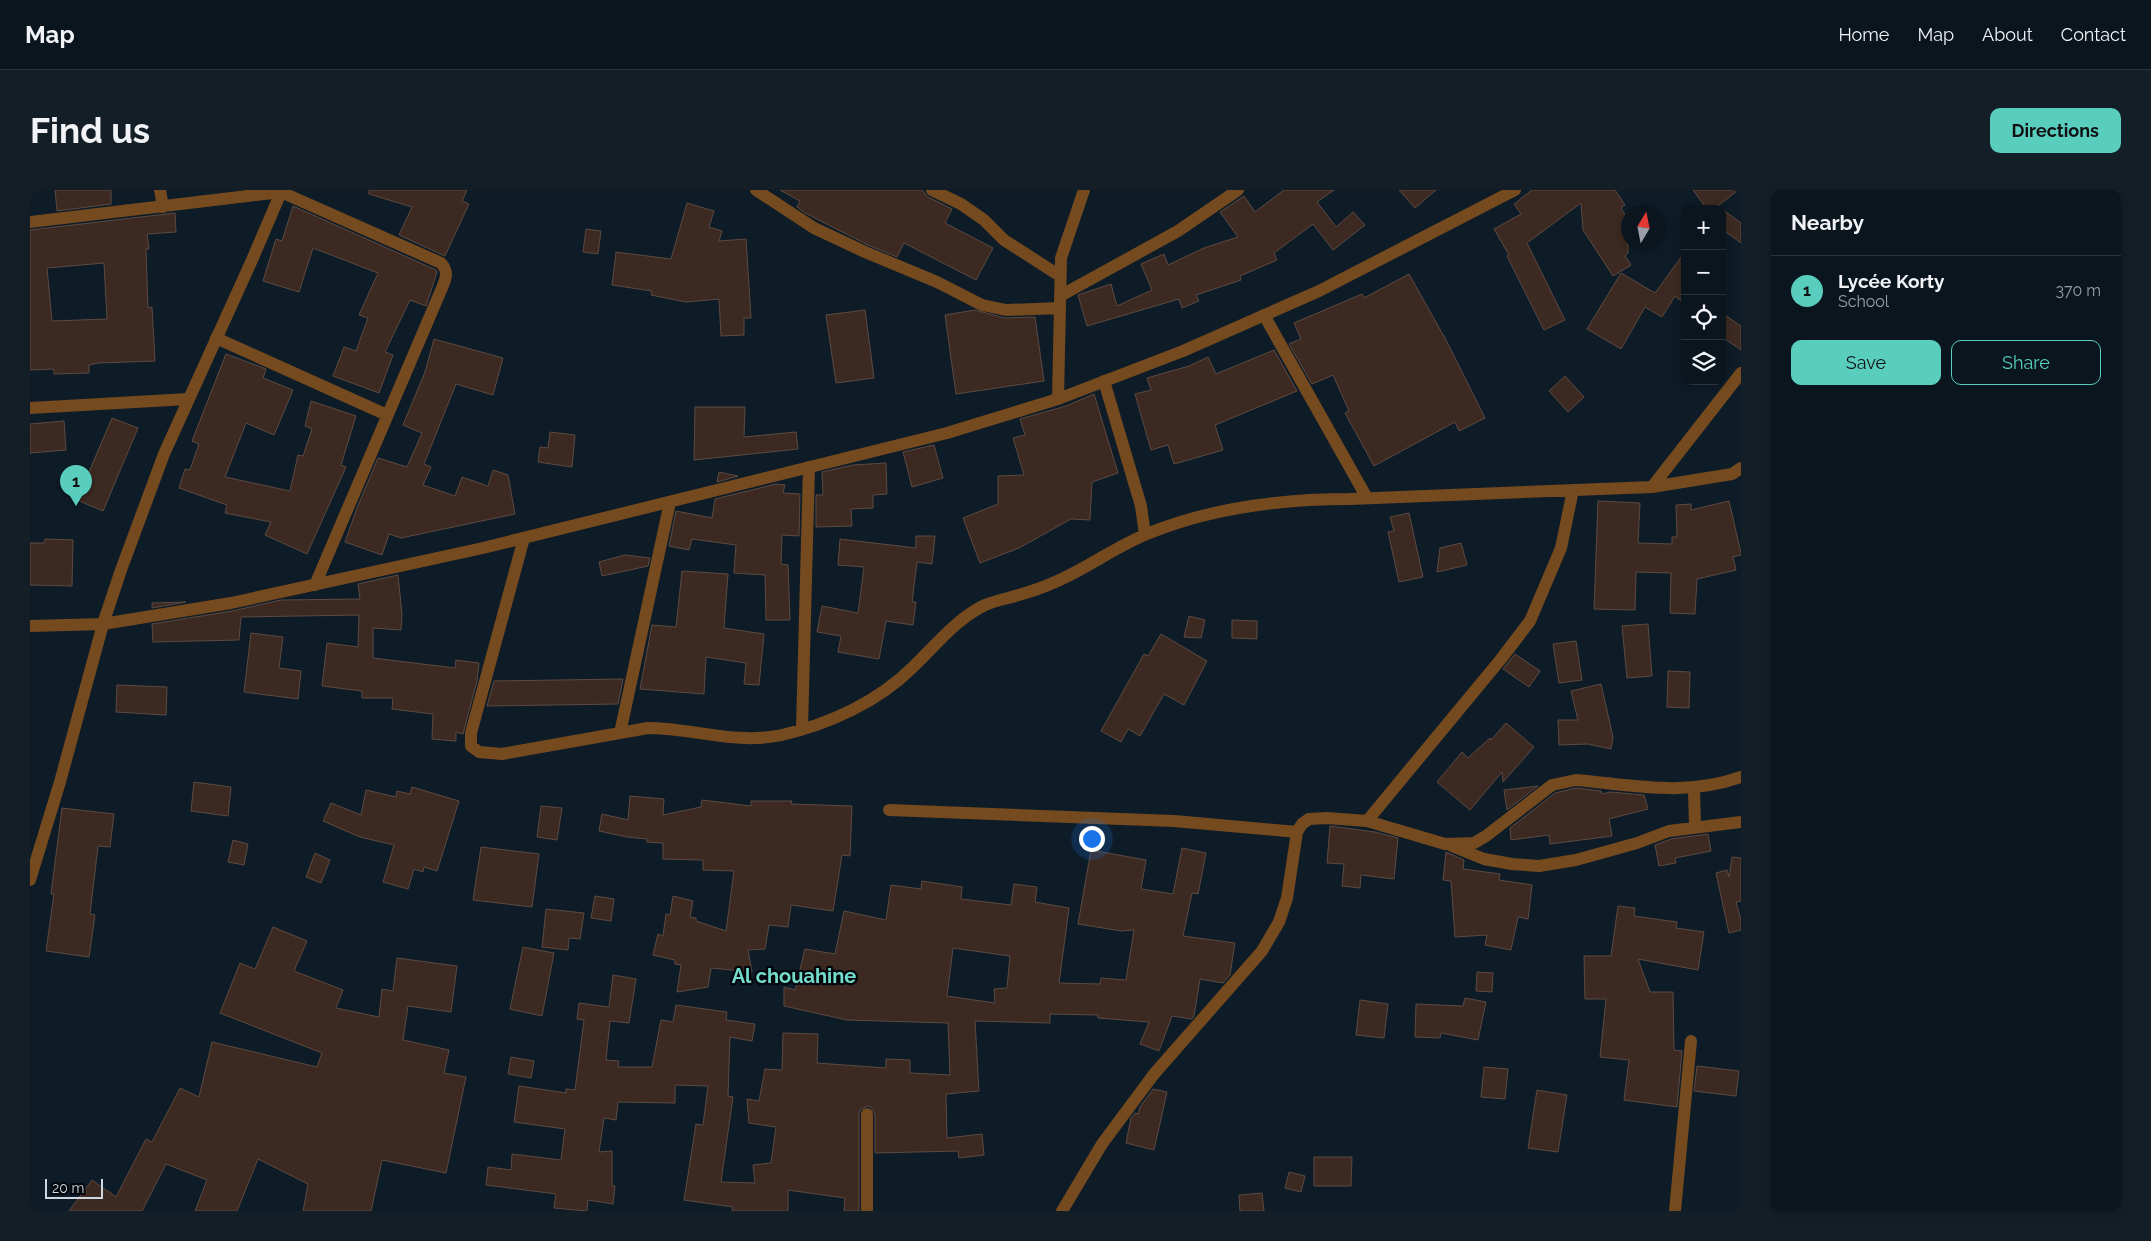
<!DOCTYPE html>
<html lang="en">
<head>
<meta charset="utf-8">
<style>
	:root { --surface:#0a151e; --page:#131e27; --text:#f1f3f6; --muted:#999fa4; --line:#2a343c; --accent:#59cebf }
	body { margin:0; font-family:Raleway,sans-serif; background:var(--page); color:var(--text) }
	.controls { position:absolute; right:15px; top:15px; display:grid; overflow:hidden; border-radius:10px; box-shadow:0 2px 8px #0003 }
	.controls button { width:45px; height:45px; display:grid; place-items:center; padding:0; border:0; border-bottom:1px solid var(--line); background:var(--surface); color:var(--text); font:25px sans-serif }
	.compass { position:absolute; left:1591px; top:15px; width:45px; height:45px; border-radius:50%; background:var(--surface); box-shadow:0 2px 8px #0003; rotate:10deg }
	.scale { position:absolute; left:15px; bottom:12px; width:58px; box-sizing:border-box; padding-left:5px; border:2px solid #cfd8e0; border-top:0; font-size:14px; line-height:18px; white-space:nowrap; color:#cfd8e0; -webkit-text-stroke:4px #03060b; paint-order:stroke }
	.you { position:absolute; left:1061px; top:648px; width:18px; height:18px; margin:-12px; border:4px solid #fff; border-radius:50%; background:#1a73e8; box-shadow:0 0 0 8px #1a73e833 }
	.badge { display:grid; place-items:center; width:32px; height:32px; border-radius:50%; background:var(--accent); color:#111; font-size:16px; font-weight:700 }
	.pin { position:absolute; translate:-50% -41px; filter:drop-shadow(0 1px 2px #0008) }
	.pin::after { content:''; position:absolute; top:26px; width:18px; height:15px; background:inherit; clip-path:polygon(0 0,100% 0,50% 100%) }
	.list { margin:0; padding:0; list-style:none }
	h2 { display:flex; justify-content:space-between; align-items:center; height:65px; margin:0; padding:0 20px; font-size:21px }
	h2 small { font-size:16px; font-weight:400; color:var(--muted) }
	.list li { display:grid; grid-template-columns:32px 1fr auto; gap:15px; align-items:center; box-sizing:border-box; height:70px; padding:0 20px; border-top:1px solid var(--line) }
	.list b { display:block; font-size:19px; white-space:nowrap }
	.list p { margin:0; font-size:16px; white-space:nowrap; color:var(--muted) }
	.list em { font-size:16px; font-style:normal; color:var(--muted) }
	.actions { display:flex; gap:10px; padding:15px 20px }
	.actions a { flex:1; padding:11px 0; border:1px solid var(--accent); border-radius:10px; text-align:center; font-size:18px; color:var(--accent) }
	.actions .main { background:var(--accent); color:#111 }
	.icon { flex:none; width:28px; height:28px; fill:none; stroke:currentColor; stroke-width:2; stroke-linecap:round; stroke-linejoin:round }
	.map { position:relative; flex:none; width:1711px; height:1021px; overflow:hidden; border-radius:10px }
	header { display:flex; align-items:center; gap:30px; box-sizing:border-box; height:70px; padding:0 25px; background:var(--surface); border-bottom:1px solid var(--line) }
	header strong { font-size:24px }
	nav { display:flex; gap:28px; margin-inline-start:auto; font-size:18px }
	.intro { display:flex; align-items:center; justify-content:space-between; box-sizing:border-box; height:120px; padding:0 30px }
	h1 { margin:0; font-size:35px }
	.button { padding:12px 22px; border-radius:10px; background:var(--accent); color:#111; font-size:18px; font-weight:700 }
	main { display:flex; gap:30px; padding:0 30px }
	aside { flex:1; background:var(--surface); border-radius:10px; box-shadow:0 2px 8px #0003 }
	.map>svg:first-child { display:block }
	.building { fill:#3c2a22; stroke:#5d4a41; fill-rule:evenodd }
	.lines { fill:none; stroke-linecap:round; stroke-linejoin:round }
	.minor { stroke:#754a1f; stroke-width:12 }
	.tertiary { stroke:#754a1f; stroke-width:12 }
	.labels { text-anchor:middle; stroke-width:4.5; stroke-linejoin:round; paint-order:stroke }
	.district-label { font-size:20px; font-weight:bold; fill:#74dccd; stroke:#03060b }
</style>
</head>
<body>
<header>
<strong>Map</strong>
<nav><a>Home</a><a>Map</a><a>About</a><a>Contact</a></nav>
</header>
<div class="intro"><h1>Find us</h1><a class="button">Directions</a></div>
<main>
<div class="map">
<svg width="1711" height="1021" viewBox="0 0 1711 1021">
	<rect width="100%" height="100%" fill="#0e1c28"/>
	<path class="building" d="M 25,0 L 81,0 L 81,14 L 27,21 Z
		M 339,0 L 437,0 L 432,11 L 439,14 L 415,66 L 369,45 L 382,17 L 339,4 Z
		M 750,0 L 892,0 L 898,7 L 922,19 L 915,33 L 963,58 L 946,90 L 874,53 L 867,67 L 838,55 L 775,23 L 767,17 L 770,11 Z
		M 1254,0 L 1304,0 L 1287,12 L 1306,37 L 1323,22 L 1335,35 L 1303,60 L 1283,34 L 1244,63 L 1247,70 L 1210,86 L 1211,90 L 1166,105 L 1169,111 L 1152,118 L 1149,109 L 1057,136 L 1048,105 L 1081,94 L 1087,116 L 1122,100 L 1111,74 L 1134,64 L 1138,75 L 1174,58 L 1208,47 L 1190,22 L 1214,6 L 1225,22 Z
		M 1369,0 L 1406,0 L 1385,18 Z
		M 1502,0 L 1585,0 L 1595,15 L 1591,18 L 1598,30 L 1598,63 L 1595,66 L 1601,75 L 1583,86 L 1553,40 L 1551,13 L 1497,53 L 1535,130 L 1514,140 L 1477,66 L 1479,65 L 1464,39 L 1491,24 L 1484,14 Z
		M 1663,0 L 1708,0 L 1684,19 L 1677,19 Z
		M 657,13 L 684,21 L 679,37 L 692,41 L 689,51 L 716,49 L 721,128 L 714,128 L 714,145 L 691,146 L 689,109 L 656,112 L 621,105 L 622,101 L 582,95 L 586,62 L 641,69 Z
		M 263,16 L 406,80 L 407,82 L 396,116 L 380,110 L 355,162 L 363,165 L 349,203 L 303,186 L 314,157 L 326,161 L 338,128 L 329,125 L 348,83 L 283,58 L 269,102 L 233,91 L 246,49 L 252,51 Z
		M 1692,19 L 1711,33 L 1711,53 L 1692,39 Z
		M 145,23 L 146,42 L 117,44 L 119,59 L 116,59 L 118,118 L 122,117 L 125,171 L 68,173 L 59,175 L 59,183 L 24,184 L 24,179 L 0,180 L 0,40 ZM 74,73 L 77,129 L 22,131 L 17,78 Z
		M 556,39 L 571,41 L 568,64 L 553,62 Z
		M 1655,62 L 1655,114 L 1645,106 L 1632,127 L 1615,117 L 1591,159 L 1557,139 L 1591,83 L 1625,103 Z
		M 1379,84 L 1416,150 L 1455,228 L 1429,241 L 1425,232 L 1344,276 L 1315,223 L 1319,221 L 1303,185 L 1282,194 L 1259,154 L 1271,149 L 1264,133 L 1332,104 L 1334,108 Z
		M 835,120 L 844,188 L 806,193 L 796,125 Z
		M 945,120 L 975,128 L 1005,127 L 1014,191 L 926,204 L 915,125 Z
		M 1692,123 L 1711,136 L 1711,160 L 1692,147 Z
		M 404,149 L 473,168 L 463,205 L 426,194 L 394,274 L 401,277 L 393,295 L 425,306 L 432,287 L 458,296 L 463,280 L 478,285 L 485,324 L 371,348 L 359,344 L 352,365 L 315,352 L 327,318 L 348,268 L 377,277 L 392,243 L 373,235 L 395,182 Z
		M 1244,160 L 1267,201 L 1185,235 L 1193,260 L 1144,274 L 1138,255 L 1121,260 L 1105,204 L 1121,200 L 1117,188 L 1159,176 L 1178,167 L 1186,184 Z
		M 196,164 L 236,179 L 233,188 L 263,200 L 244,245 L 216,233 L 195,287 L 260,301 L 268,265 L 273,266 L 282,239 L 275,236 L 281,211 L 326,226 L 311,275 L 316,277 L 277,364 L 235,345 L 241,332 L 195,323 L 197,315 L 149,298 L 155,279 L 160,280 L 169,254 L 162,251 Z
		M 1535,186 L 1554,207 L 1538,222 L 1519,201 Z
		M 1064,204 L 1088,283 L 1062,292 L 1060,330 L 1041,329 L 989,358 L 950,373 L 933,328 L 968,314 L 968,286 L 994,285 L 983,248 L 995,245 L 990,229 L 1036,216 Z
		M 665,217 L 715,217 L 714,247 L 766,242 L 768,259 L 664,270 Z
		M 82,228 L 108,238 L 73,321 L 47,310 Z
		M 34,231 L 36,260 L 0,263 L 0,234 Z
		M 520,242 L 545,245 L 542,277 L 508,272 L 510,257 L 518,258 Z
		M 904,255 L 913,288 L 882,297 L 873,262 Z
		M 856,273 L 857,304 L 843,305 L 843,318 L 821,319 L 822,336 L 786,337 L 786,305 L 793,305 L 792,282 L 823,275 Z
		M 689,282 L 708,286 L 687,292 Z
		M 746,294 L 755,295 L 753,303 L 770,304 L 769,346 L 752,345 L 751,374 L 758,375 L 760,430 L 736,430 L 735,385 L 704,383 L 706,355 L 662,349 L 659,360 L 639,356 L 646,321 L 682,328 L 685,309 Z
		M 1568,311 L 1610,313 L 1608,353 L 1642,354 L 1642,347 L 1647,347 L 1646,315 L 1661,314 L 1661,320 L 1699,311 L 1711,363 L 1711,365 L 1703,367 L 1706,380 L 1667,389 L 1665,424 L 1640,423 L 1641,383 L 1606,382 L 1605,420 L 1564,419 Z
		M 1379,323 L 1393,387 L 1369,392 L 1358,342 L 1364,341 L 1360,327 Z
		M 886,346 L 905,346 L 902,374 L 887,372 L 882,412 L 886,412 L 883,435 L 856,431 L 849,469 L 808,462 L 811,446 L 787,442 L 792,416 L 828,423 L 834,377 L 808,375 L 810,349 L 886,358 Z
		M 15,349 L 43,350 L 42,396 L 0,395 L 0,353 L 14,353 Z
		M 1431,353 L 1437,375 L 1407,382 L 1410,358 Z
		M 595,365 L 620,368 L 618,376 L 572,386 L 569,372 Z
		M 652,381 L 698,384 L 694,438 L 734,444 L 729,495 L 714,494 L 716,473 L 676,467 L 674,504 L 610,499 L 622,435 L 646,437 Z
		M 368,385 L 372,424 L 371,440 L 343,438 L 343,468 L 425,478 L 426,470 L 449,473 L 447,491 L 433,544 L 426,542 L 426,551 L 402,549 L 403,524 L 362,519 L 363,508 L 332,508 L 332,501 L 292,496 L 297,453 L 328,457 L 329,425 L 211,427 L 209,450 L 123,452 L 122,434 L 202,421 L 251,410 L 330,409 L 328,394 Z
		M 156,412 L 122,418 L 122,413 Z
		M 1159,426 L 1175,430 L 1171,448 L 1154,447 Z
		M 1202,430 L 1227,431 L 1227,449 L 1202,448 Z
		M 1618,434 L 1622,486 L 1597,488 L 1592,436 Z
		M 221,443 L 253,447 L 249,478 L 271,481 L 268,509 L 214,502 Z
		M 1131,444 L 1177,471 L 1154,515 L 1134,504 L 1110,546 L 1098,539 L 1091,552 L 1071,541 L 1114,464 L 1118,466 Z
		M 1546,451 L 1552,490 L 1529,493 L 1523,454 Z
		M 1485,464 L 1510,481 L 1499,497 L 1473,479 Z
		M 1638,481 L 1660,482 L 1659,518 L 1637,517 Z
		M 593,489 L 588,514 L 457,516 L 464,491 Z
		M 1571,494 L 1583,547 L 1581,559 L 1558,554 L 1529,555 L 1528,530 L 1548,530 L 1541,501 Z
		M 87,495 L 137,497 L 136,525 L 86,522 Z
		M 1476,533 L 1504,557 L 1473,592 L 1472,582 L 1440,620 L 1407,592 L 1432,562 L 1438,568 L 1460,548 L 1461,550 Z
		M 164,592 L 201,597 L 198,626 L 161,621 Z
		M 1508,596 L 1477,620 L 1474,600 Z
		M 382,597 L 429,611 L 407,681 L 394,677 L 393,682 L 384,679 L 378,699 L 353,692 L 364,655 L 330,647 L 293,631 L 301,613 L 331,625 L 336,600 L 366,607 L 367,601 L 380,604 Z
		M 1546,598 L 1571,601 L 1572,604 L 1580,602 L 1614,605 L 1618,619 L 1579,629 L 1582,646 L 1520,654 L 1519,645 L 1481,650 L 1480,638 L 1525,603 Z
		M 600,606 L 634,609 L 633,625 L 671,617 L 672,610 L 721,616 L 721,611 L 762,611 L 761,614 L 822,616 L 820,666 L 812,665 L 803,721 L 761,715 L 758,737 L 739,735 L 735,759 L 718,760 L 722,782 L 681,778 L 678,797 L 647,802 L 651,775 L 645,774 L 645,770 L 623,765 L 628,744 L 633,746 L 636,724 L 640,725 L 643,706 L 663,711 L 660,727 L 666,728 L 666,731 L 696,741 L 704,681 L 673,680 L 673,670 L 633,669 L 633,653 L 617,652 L 617,649 L 597,647 L 569,641 L 572,624 L 598,630 Z
		M 511,616 L 532,618 L 527,650 L 507,647 Z
		M 32,618 L 84,624 L 80,657 L 68,656 L 60,724 L 65,725 L 59,767 L 16,761 L 24,704 L 21,704 Z
		M 1300,636 L 1345,642 L 1368,648 L 1364,689 L 1331,685 L 1330,698 L 1312,696 L 1314,674 L 1297,673 Z
		M 1678,644 L 1681,661 L 1645,668 L 1646,673 L 1629,676 L 1625,655 L 1641,649 Z
		M 203,650 L 218,654 L 214,675 L 198,672 Z
		M 451,657 L 509,664 L 502,717 L 443,710 Z
		M 1152,658 L 1176,663 L 1168,704 L 1162,703 L 1153,746 L 1205,753 L 1200,785 L 1193,793 L 1170,789 L 1164,826 L 1162,829 L 1142,826 L 1129,861 L 1110,854 L 1119,832 L 1068,828 L 1068,825 L 1020,824 L 1020,833 L 945,831 L 949,901 L 916,904 L 917,948 L 952,944 L 954,965 L 929,968 L 928,961 L 845,963 L 845,924 L 841,917 L 837,916 L 830,920 L 829,924 L 829,1021 L 814,1021 L 815,1008 L 758,1000 L 758,1021 L 702,1021 L 703,1017 L 654,1010 L 666,934 L 673,935 L 678,896 L 645,895 L 645,913 L 588,912 L 586,930 L 574,928 L 569,962 L 582,961 L 582,996 L 585,996 L 583,1014 L 558,1010 L 557,1021 L 524,1018 L 526,1004 L 456,995 L 458,977 L 481,980 L 482,964 L 531,970 L 535,939 L 484,932 L 489,896 L 536,903 L 536,899 L 545,900 L 554,830 L 547,829 L 549,813 L 579,817 L 583,785 L 606,789 L 599,833 L 580,831 L 576,870 L 589,871 L 588,877 L 622,877 L 631,830 L 643,832 L 646,815 L 697,822 L 696,830 L 725,834 L 722,851 L 700,847 L 698,906 L 703,907 L 691,992 L 725,993 L 723,975 L 741,973 L 746,937 L 719,933 L 717,909 L 729,911 L 735,879 L 752,880 L 753,843 L 788,844 L 787,873 L 856,878 L 856,869 L 880,870 L 880,883 L 920,885 L 918,833 L 817,830 L 754,816 L 754,797 L 765,800 L 775,759 L 805,764 L 814,721 L 856,730 L 861,695 L 891,699 L 892,691 L 932,697 L 931,709 L 981,715 L 984,694 L 1007,697 L 1005,712 L 1039,718 L 1029,793 L 1070,794 L 1071,788 L 1096,790 L 1104,740 L 1091,741 L 1048,734 L 1061,660 L 1116,670 L 1111,699 L 1143,704 ZM 923,758 L 980,766 L 977,798 L 964,799 L 965,813 L 917,806 Z
		M 1416,662 L 1434,670 L 1433,679 L 1470,684 L 1469,690 L 1502,695 L 1498,729 L 1488,727 L 1481,760 L 1455,755 L 1457,745 L 1425,747 L 1421,691 L 1413,690 Z
		M 285,663 L 300,670 L 291,693 L 276,687 Z
		M 1702,667 L 1711,668 L 1711,711 L 1706,712 L 1711,730 L 1711,740 L 1699,743 L 1686,683 L 1697,680 L 1699,687 Z
		M 565,706 L 584,709 L 581,731 L 561,728 Z
		M 1588,716 L 1605,718 L 1604,726 L 1647,732 L 1646,738 L 1674,742 L 1668,780 L 1608,769 L 1620,802 L 1643,802 L 1644,860 L 1652,861 L 1647,917 L 1594,910 L 1599,870 L 1570,867 L 1576,809 L 1555,809 L 1554,766 L 1581,766 Z
		M 516,719 L 554,723 L 550,749 L 539,748 L 538,760 L 512,757 Z
		M 243,737 L 277,751 L 264,781 L 313,800 L 306,818 L 349,827 L 352,799 L 363,801 L 367,768 L 427,776 L 421,822 L 378,816 L 373,850 L 419,860 L 414,883 L 436,887 L 416,983 L 352,970 L 341,1021 L 273,1021 L 278,994 L 228,969 L 207,1021 L 165,1021 L 177,990 L 136,974 L 112,1021 L 39,1021 L 62,990 L 86,1007 L 116,949 L 122,952 L 150,898 L 169,907 L 182,852 L 287,877 L 292,863 L 190,823 L 210,773 L 225,779 Z
		M 493,757 L 524,763 L 512,826 L 480,819 Z
		M 1447,782 L 1463,783 L 1462,802 L 1446,801 Z
		M 1435,808 L 1456,812 L 1448,850 L 1411,843 L 1410,848 L 1385,847 L 1386,814 L 1433,816 Z
		M 1330,810 L 1358,814 L 1354,848 L 1326,845 Z
		M 481,867 L 504,871 L 501,888 L 478,884 Z
		M 1667,876 L 1709,881 L 1706,906 L 1664,901 Z
		M 1454,877 L 1478,879 L 1475,909 L 1451,907 Z
		M 1123,899 L 1137,902 L 1124,960 L 1096,953 L 1101,928 L 1105,923 L 1108,924 L 1110,917 Z
		M 1507,900 L 1537,905 L 1528,962 L 1498,958 Z
		M 1284,967 L 1322,967 L 1321,996 L 1284,996 Z
		M 1259,982 L 1275,986 L 1271,1002 L 1255,998 Z
		M 1232,1003 L 1234,1021 L 1210,1021 L 1209,1005 Z"/>
	<g class="lines">
		<path class="minor" d="M 130,0 L 133,17
			M 726,0 L 784,38 L 835,62 L 907,92 L 952,115 L 976,120 L 1030,118
			M 902,0 L 931,14 L 954,30 L 974,50 L 1030,86
			M 0,32 L 251,2 L 411,73 C 419,82 416,88 412,98 L 285,395
			M 1030,106 L 1148,41 L 1208,0
			M 1234,125 L 1337,308
			M 186,148 L 357,225
			M 1074,191 L 1111,316 L 1115,345
			M 1028,209 L 1031,68 L 1054,0
			M 0,218 L 158,209
			M 1622,297 L 1711,183
			M 494,348 L 441,543 L 441,556 L 449,562 L 472,564 L 618,538 C 663,538 706,555 752,545 C 799,534 848,512 883,477 C 906,455 926,429 955,415 C 962,412 970,410 978,408 C 993,404 1010,399 1025,392 C 1056,379 1085,357 1117,344 C 1180,318 1251,309 1320,309 L 1622,297 L 1702,284 L 1711,278
			M 0,436 L 73,434
			M 772,538 L 779,277
			M 590,543 L 640,312
			M 1664,599 L 1665,637
			M 859,620 L 1144,631 L 1267,642
			M 1337,631 L 1471,469 L 1500,431 L 1531,358 L 1543,300
			M 1422,656 L 1454,669 L 1482,674 L 1509,676 L 1546,670 L 1607,653 L 1639,641 L 1711,632
			M 837,924 L 837,1021
			M 1032,1021 L 1072,954 L 1124,884 L 1232,761 L 1249,732 L 1257,708 L 1267,642 L 1272,634 L 1279,629 L 1297,628 L 1337,631 L 1415,654 L 1444,653 L 1456,646 L 1522,595 L 1546,590 C 1603,595 1656,607 1711,587
			M 1645,1021 L 1661,851"/>
		<path class="tertiary" d="M 73,434 L 201,413 L 453,358 L 917,243 L 1028,209 L 1153,161 L 1289,101 L 1485,0
			M 0,690 L 30,592 L 73,434 L 91,380 L 134,264 L 222,70 L 252,0"/>
	</g>
	<g class="labels">
		<g class="district-label">
			<text x="764" y="793">Al chouahine</text>
		</g>
	</g>
</svg>
<div class="controls">
<button>+</button>
<button>−</button>
<button><svg class="icon" aria-label="locate" viewBox="0 0 24 24"><circle cx="12" cy="12" r="6"/><path d="M12 2v4M12 18v4M2 12h4M18 12h4"/></svg></button>
<button><svg class="icon" aria-label="layers" viewBox="0 0 24 24"><path d="M12 4l9 5-9 5-9-5zM3 14l9 5 9-5"/></svg></button>
</div>
<svg class="compass" viewBox="-18 -18 36 36"><path d="M0-13l5 13h-10z" fill="#e53935"/><path d="M0 13l5-13h-10z" fill="#999fa4"/></svg>
<div class="scale">20 m</div>
<div class="you"></div>
<div class="pin badge" style="left:46px;top:316px">1</div>
</div>
<aside>
<h2>Nearby<small></small></h2>
<ul class="list">
<li><span class="badge">1</span><div><b>Lycée Korty</b><p>School</p></div><em>370 m</em></li>
</ul>
<div class="actions"><a class="main">Save</a><a>Share</a></div>
</aside>
</main>
</body>
</html>
